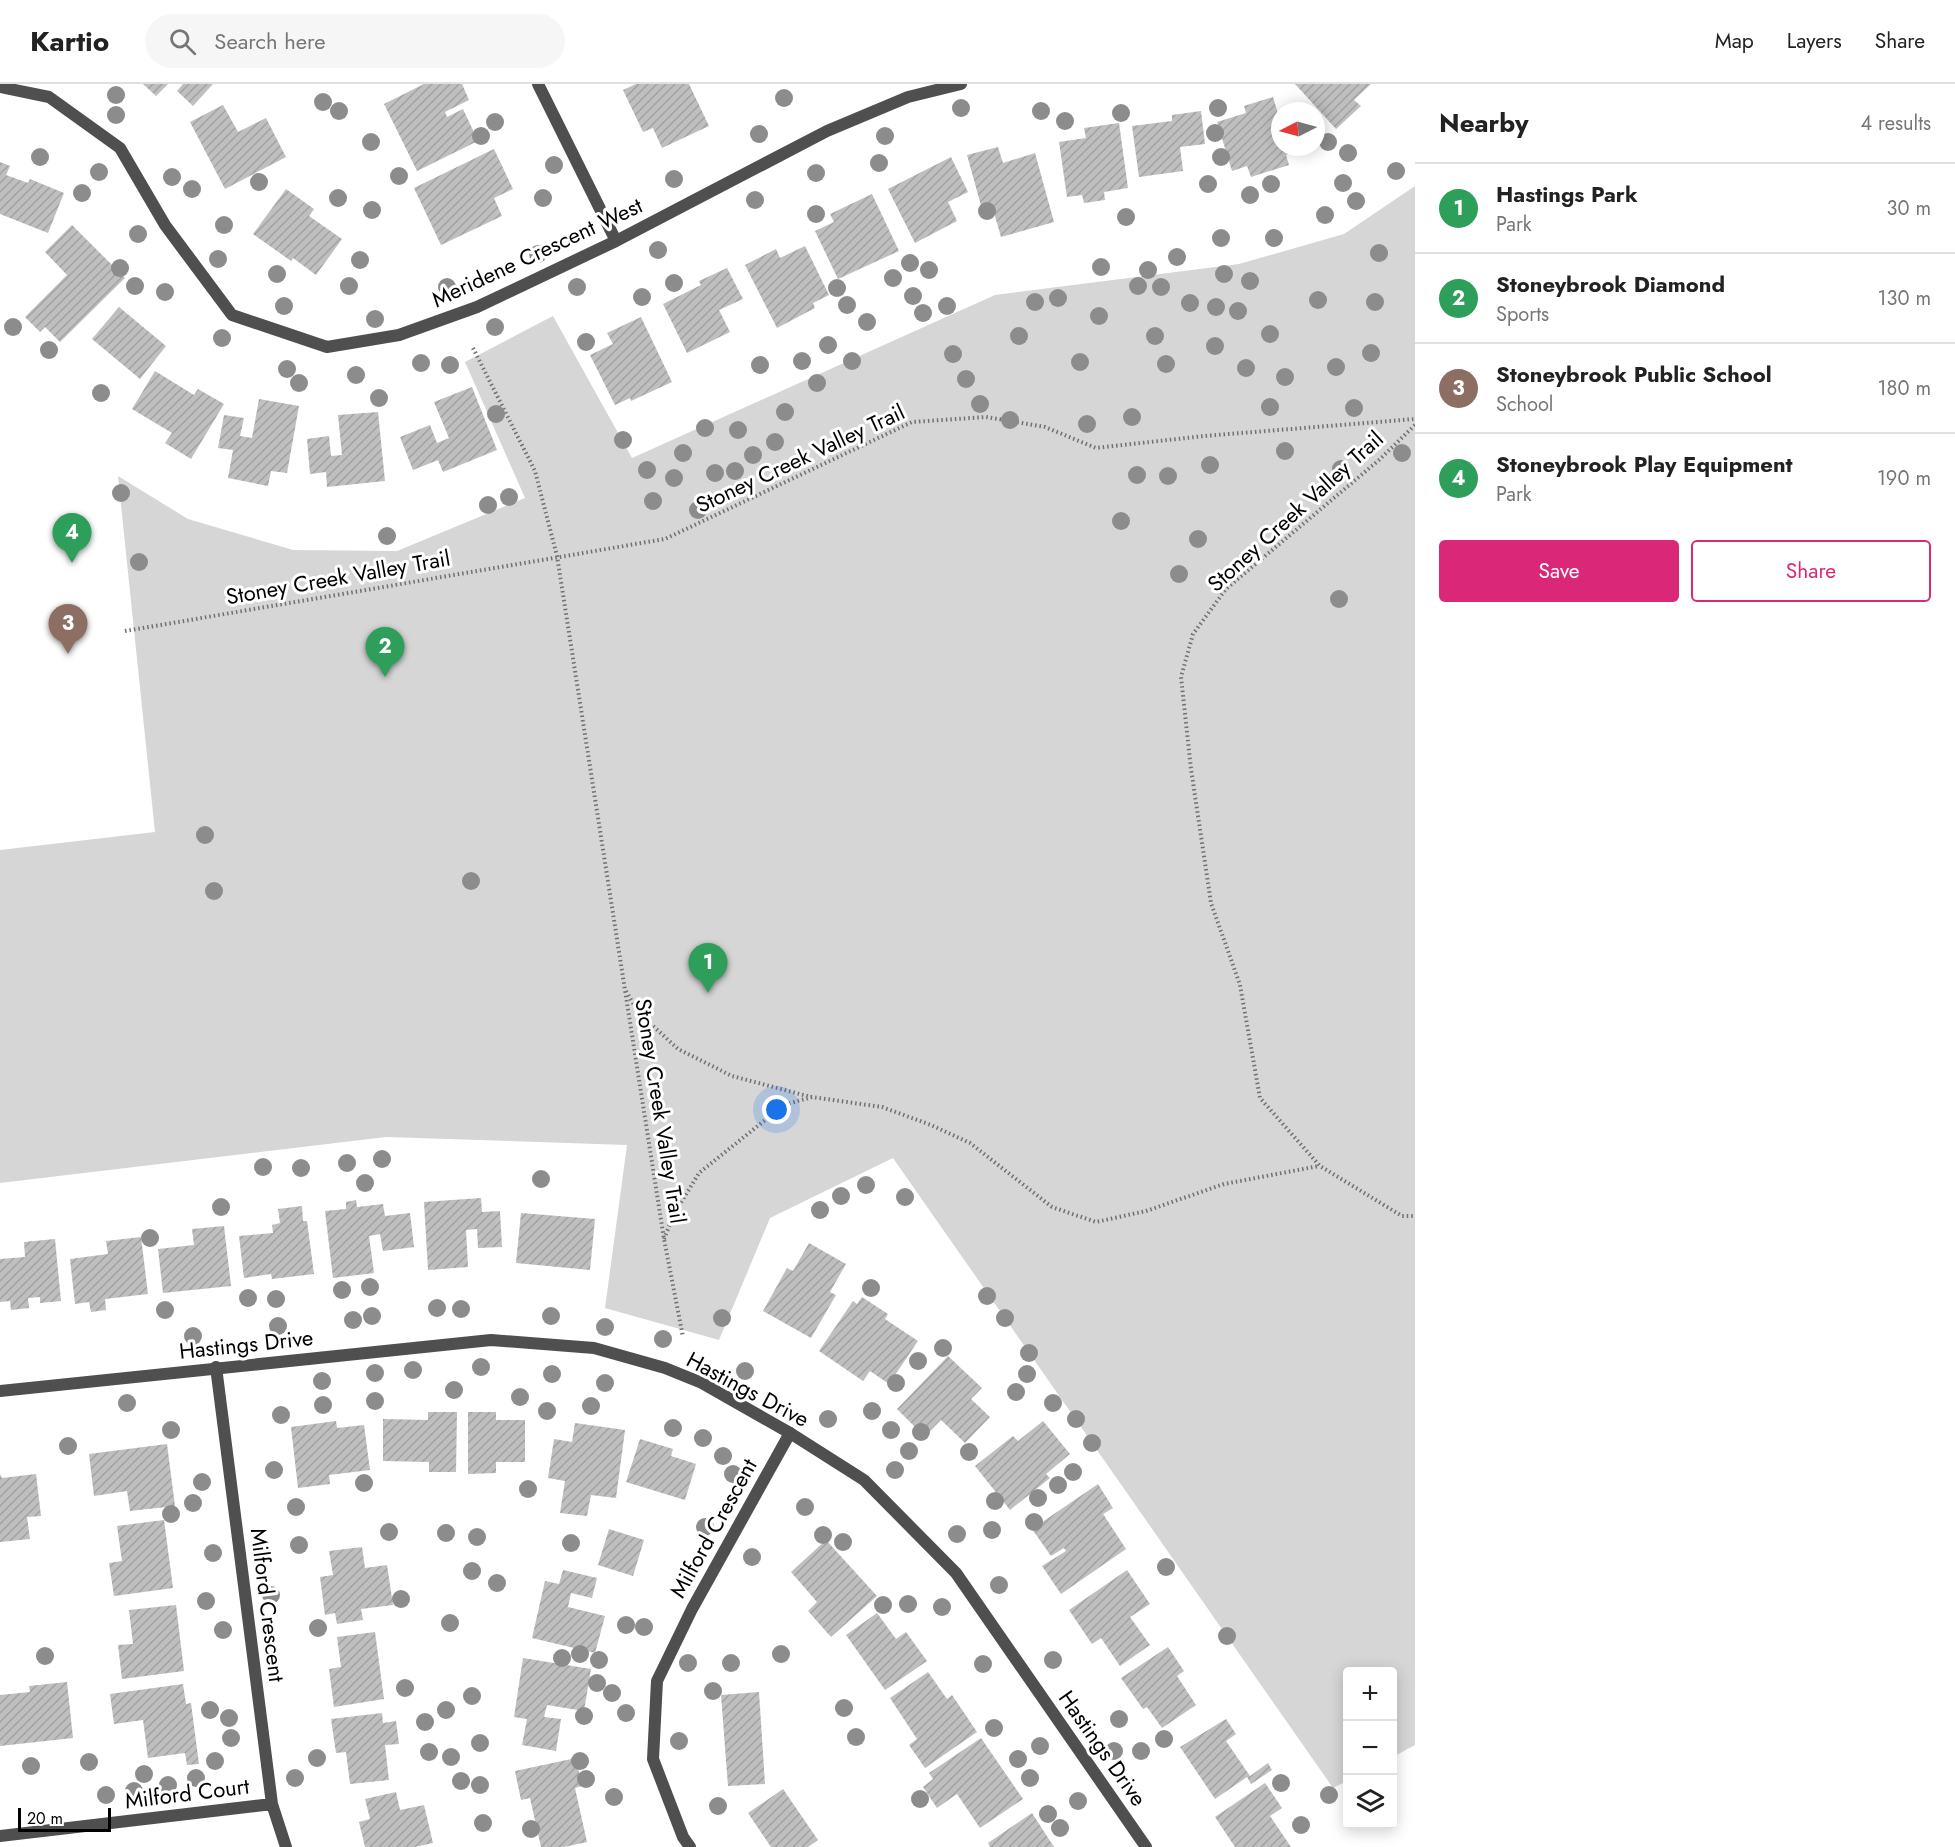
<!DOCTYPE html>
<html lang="en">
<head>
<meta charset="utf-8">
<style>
	:root { --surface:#fff; --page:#f6f6f6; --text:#222; --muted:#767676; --line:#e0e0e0; --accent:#db2777 }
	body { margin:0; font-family:Jost,sans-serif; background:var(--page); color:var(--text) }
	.controls { position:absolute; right:18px; bottom:18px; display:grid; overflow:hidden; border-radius:6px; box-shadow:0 3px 15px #0003 }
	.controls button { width:54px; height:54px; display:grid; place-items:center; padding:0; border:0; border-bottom:2px solid var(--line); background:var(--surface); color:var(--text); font:30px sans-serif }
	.compass { position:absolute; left:1271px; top:18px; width:54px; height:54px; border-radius:50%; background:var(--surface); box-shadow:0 3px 15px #0003; rotate:264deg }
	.scale { position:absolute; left:18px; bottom:15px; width:93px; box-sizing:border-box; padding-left:6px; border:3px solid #000; border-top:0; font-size:16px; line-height:21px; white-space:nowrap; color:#000; -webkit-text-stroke:4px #fff; paint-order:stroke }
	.you { position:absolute; left:777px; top:1026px; width:21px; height:21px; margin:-15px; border:4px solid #fff; border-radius:50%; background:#1a73e8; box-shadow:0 0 0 9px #1a73e833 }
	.badge { display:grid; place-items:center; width:39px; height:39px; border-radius:50%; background:var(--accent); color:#fff; font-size:20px; font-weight:700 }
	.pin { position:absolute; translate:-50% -50px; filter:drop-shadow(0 2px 3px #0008) }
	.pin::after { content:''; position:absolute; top:32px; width:21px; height:18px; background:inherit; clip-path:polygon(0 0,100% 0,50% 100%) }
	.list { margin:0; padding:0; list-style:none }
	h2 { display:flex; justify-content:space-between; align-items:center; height:78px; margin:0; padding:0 24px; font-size:26px }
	h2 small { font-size:20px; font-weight:400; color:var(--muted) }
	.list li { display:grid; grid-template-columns:39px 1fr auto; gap:18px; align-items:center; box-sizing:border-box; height:90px; padding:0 24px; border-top:2px solid var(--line) }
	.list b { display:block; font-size:22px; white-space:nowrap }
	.list p { margin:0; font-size:20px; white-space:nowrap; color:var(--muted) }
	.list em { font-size:20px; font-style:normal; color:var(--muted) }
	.actions { display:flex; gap:12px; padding:18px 24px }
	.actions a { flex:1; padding:14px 0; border:2px solid var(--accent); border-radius:6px; text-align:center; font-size:21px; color:var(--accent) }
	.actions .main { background:var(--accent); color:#fff }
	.icon { flex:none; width:33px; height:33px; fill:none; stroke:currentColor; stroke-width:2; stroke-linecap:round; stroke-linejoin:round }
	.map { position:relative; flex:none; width:1415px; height:1763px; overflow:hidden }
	header { display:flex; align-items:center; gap:36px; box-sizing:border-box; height:84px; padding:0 30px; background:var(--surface); border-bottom:2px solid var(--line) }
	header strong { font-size:28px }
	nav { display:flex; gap:33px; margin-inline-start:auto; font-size:21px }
	.search { width:420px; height:54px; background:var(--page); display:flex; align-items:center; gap:15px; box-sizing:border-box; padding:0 21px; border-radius:33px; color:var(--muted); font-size:22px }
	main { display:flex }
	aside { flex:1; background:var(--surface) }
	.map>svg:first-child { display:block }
	.park { fill:#d6d6d6 }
	.building { fill:url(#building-hatch) }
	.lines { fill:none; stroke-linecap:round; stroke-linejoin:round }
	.path { stroke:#717171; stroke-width:4; stroke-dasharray:1.5 3; stroke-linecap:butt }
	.minor { stroke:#4f4f4f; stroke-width:12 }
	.tertiary { stroke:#4f4f4f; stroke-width:12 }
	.tree { fill:#8c8c8c }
	.labels { text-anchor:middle; stroke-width:6; stroke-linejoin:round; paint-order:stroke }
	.street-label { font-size:22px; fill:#000; stroke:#fff }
</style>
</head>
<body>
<header>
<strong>Kartio</strong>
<div class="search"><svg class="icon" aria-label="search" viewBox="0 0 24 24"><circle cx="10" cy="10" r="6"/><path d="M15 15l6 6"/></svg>Search here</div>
<nav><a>Map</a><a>Layers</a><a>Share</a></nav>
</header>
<main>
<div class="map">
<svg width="1415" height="1763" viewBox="0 0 1415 1763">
	<defs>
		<pattern id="building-hatch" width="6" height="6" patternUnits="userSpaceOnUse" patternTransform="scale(1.5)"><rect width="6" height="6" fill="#bfbfbf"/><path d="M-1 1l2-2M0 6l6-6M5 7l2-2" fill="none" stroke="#a2a2a2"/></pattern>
	</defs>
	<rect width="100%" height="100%" fill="#fff"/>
	<path class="park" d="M 1415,102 L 1415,1661 L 1393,1673 L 1392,1588 L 1348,1588 L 1347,1697 L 1333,1704 L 893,1074 L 770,1134 L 719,1256 L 605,1224 L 627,1061 L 386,1053 L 0,1099 L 0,766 L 155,748 L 118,392 L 188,435 L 293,466 L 397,467 L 525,414 L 465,278 L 553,232 L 632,374 L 995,211 L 1239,180 L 1344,150 Z"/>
	<path class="building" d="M 143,0 L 168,0 L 156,12 Z
		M 183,0 L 213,0 L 193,22 L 177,7 Z
		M 424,0 L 462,0 L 469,16 L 445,28 L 447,33 L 463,25 L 478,57 L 417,87 L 384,20 Z
		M 636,0 L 689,0 L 709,42 L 662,64 L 653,44 L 643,48 L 623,6 Z
		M 1295,0 L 1371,0 L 1354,16 L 1361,22 L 1336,45 Z
		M 1273,13 L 1280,36 L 1280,63 L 1288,63 L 1290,69 L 1286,71 L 1289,81 L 1251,93 L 1247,82 L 1232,87 L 1217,38 L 1246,29 L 1244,22 Z
		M 223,21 L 238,48 L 266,34 L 286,73 L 225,105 L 190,38 Z
		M 1201,27 L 1205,60 L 1180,63 L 1183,87 L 1139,93 L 1132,42 L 1172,37 L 1172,31 Z
		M 1119,39 L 1128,104 L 1104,108 L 1105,116 L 1084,119 L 1082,111 L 1067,113 L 1059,58 L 1086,54 L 1084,44 Z
		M 998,63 L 1003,79 L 1035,69 L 1054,138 L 1001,153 L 992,122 L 982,125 L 967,71 Z
		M 494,65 L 513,105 L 494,114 L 502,132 L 441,161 L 414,104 Z
		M 951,73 L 968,108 L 948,118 L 957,137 L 915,159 L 888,105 Z
		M 0,78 L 10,82 L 6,91 L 28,99 L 30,95 L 64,109 L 48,149 L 0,130 Z
		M 286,105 L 314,125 L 309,132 L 342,155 L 316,191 L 293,174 L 291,177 L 253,150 Z
		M 872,110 L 899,167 L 838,195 L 815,147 L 834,138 L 830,130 Z
		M 72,141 L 125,194 L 60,258 L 45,243 L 40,248 L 25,233 L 67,191 L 45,168 Z
		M 805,162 L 829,211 L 813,219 L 815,224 L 777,244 L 745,181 L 776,165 L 780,174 Z
		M 727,184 L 743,215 L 719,226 L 730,248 L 687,269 L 663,220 L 701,201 L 699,197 Z
		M 119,223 L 166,262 L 140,295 L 92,255 Z
		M 641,233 L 672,298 L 631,317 L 630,314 L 615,321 L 590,271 L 613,260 L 607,249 Z
		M 155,287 L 194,311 L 198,305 L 224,320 L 191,375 L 165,359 L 172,349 L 132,325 Z
		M 472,303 L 497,366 L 443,388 L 438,376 L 413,386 L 400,353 L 430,341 L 437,359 L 449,354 L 434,318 Z
		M 259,315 L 299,322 L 287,389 L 271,387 L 268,402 L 228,394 L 233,366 L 218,364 L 224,331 L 244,334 L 240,352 L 252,354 Z
		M 378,328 L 385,397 L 327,403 L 326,388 L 310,390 L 307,355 L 329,352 L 331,372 L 342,371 L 338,331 Z
		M 481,1114 L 482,1128 L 500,1127 L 502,1163 L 478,1164 L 477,1145 L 466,1146 L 468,1183 L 428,1186 L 424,1118 Z
		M 356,1116 L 357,1123 L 383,1120 L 385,1132 L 410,1129 L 414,1163 L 383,1167 L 380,1150 L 369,1152 L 374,1189 L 333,1194 L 325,1127 L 346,1125 L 346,1118 Z
		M 302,1122 L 303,1137 L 307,1137 L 314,1190 L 272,1195 L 271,1190 L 244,1194 L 239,1152 L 273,1149 L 272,1141 L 280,1139 L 278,1125 Z
		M 521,1129 L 595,1135 L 590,1186 L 516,1179 Z
		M 224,1142 L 231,1202 L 163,1209 L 158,1165 L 194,1161 L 192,1145 Z
		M 141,1153 L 148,1210 L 105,1215 L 106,1226 L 91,1228 L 89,1218 L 75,1220 L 70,1175 L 108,1170 L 106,1157 Z
		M 55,1155 L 61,1217 L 40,1219 L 40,1213 L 28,1214 L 29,1224 L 11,1226 L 10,1217 L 0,1218 L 0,1175 L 25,1173 L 24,1158 Z
		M 809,1159 L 846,1180 L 830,1208 L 836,1211 L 811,1254 L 763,1227 L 787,1184 L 793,1187 Z
		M 862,1213 L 888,1230 L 885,1235 L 918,1257 L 889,1300 L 870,1287 L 863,1297 L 819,1267 L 853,1217 L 857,1220 Z
		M 948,1272 L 982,1304 L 971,1315 L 990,1333 L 965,1359 L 941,1336 L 929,1348 L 922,1340 L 917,1345 L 897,1325 Z
		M 428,1328 L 457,1328 L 456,1388 L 429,1388 L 429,1378 L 383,1377 L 383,1335 L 428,1336 Z
		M 468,1328 L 496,1328 L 496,1336 L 525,1336 L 525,1378 L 496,1378 L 496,1389 L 468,1390 Z
		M 336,1337 L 337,1344 L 364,1341 L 370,1386 L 329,1391 L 330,1400 L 298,1404 L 291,1343 Z
		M 1043,1337 L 1070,1370 L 1046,1390 L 1050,1394 L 1010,1426 L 975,1382 L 1013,1352 L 1018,1357 Z
		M 575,1339 L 625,1346 L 616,1414 L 591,1411 L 587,1432 L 560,1429 L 565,1397 L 548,1394 L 554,1355 L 572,1358 Z
		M 640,1355 L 673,1365 L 671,1372 L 696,1380 L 685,1416 L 626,1398 Z
		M 167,1360 L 175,1422 L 130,1427 L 127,1407 L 94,1412 L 89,1370 Z
		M 0,1390 L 2,1394 L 36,1390 L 41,1432 L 27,1433 L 30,1455 L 0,1458 Z
		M 1098,1400 L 1113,1424 L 1103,1430 L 1126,1465 L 1061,1510 L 1042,1482 L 1066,1467 L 1064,1464 L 1051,1472 L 1032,1445 Z
		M 164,1436 L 173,1504 L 114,1512 L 109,1479 L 122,1477 L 117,1442 Z
		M 609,1445 L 644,1456 L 633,1492 L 598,1481 Z
		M 826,1456 L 877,1512 L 831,1553 L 808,1527 L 817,1518 L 791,1488 Z
		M 362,1463 L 365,1484 L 387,1481 L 393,1521 L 361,1525 L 363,1536 L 337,1540 L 335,1529 L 325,1531 L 320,1493 L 333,1491 L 329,1467 Z
		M 563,1486 L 597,1494 L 592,1514 L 571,1509 L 568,1523 L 605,1532 L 595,1569 L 532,1554 L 545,1497 L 559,1500 Z
		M 1127,1486 L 1150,1520 L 1130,1533 L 1150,1561 L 1120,1582 L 1101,1554 L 1092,1560 L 1069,1526 Z
		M 176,1521 L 184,1587 L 122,1595 L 118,1561 L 133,1560 L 129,1526 Z
		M 877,1529 L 896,1555 L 906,1548 L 927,1577 L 885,1606 L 846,1551 Z
		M 375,1548 L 384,1615 L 334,1623 L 329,1585 L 341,1583 L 337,1553 Z
		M 1168,1563 L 1184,1587 L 1177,1592 L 1196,1621 L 1162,1644 L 1147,1623 L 1143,1625 L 1121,1594 Z
		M 523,1574 L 591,1585 L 584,1627 L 547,1621 L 544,1633 L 561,1635 L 556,1667 L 522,1661 L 527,1635 L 514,1633 Z
		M 928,1588 L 947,1615 L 952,1611 L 977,1648 L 925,1684 L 909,1661 L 917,1655 L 890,1614 Z
		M 67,1598 L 73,1654 L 0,1662 L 0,1611 L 30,1608 L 29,1602 Z
		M 183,1600 L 186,1620 L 191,1619 L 199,1680 L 187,1681 L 185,1669 L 148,1674 L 143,1636 L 114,1640 L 110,1610 Z
		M 759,1608 L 765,1700 L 728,1702 L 721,1611 Z
		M 382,1629 L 383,1639 L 396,1637 L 399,1660 L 385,1661 L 389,1696 L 350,1700 L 346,1668 L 336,1669 L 331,1635 Z
		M 1226,1635 L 1236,1650 L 1226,1657 L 1250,1692 L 1268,1679 L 1272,1686 L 1251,1700 L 1247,1693 L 1215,1715 L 1180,1663 Z
		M 981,1654 L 1023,1715 L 980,1744 L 957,1710 L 937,1724 L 923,1703 L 933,1695 L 929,1689 Z
		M 576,1674 L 582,1702 L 575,1704 L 587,1758 L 564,1763 L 541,1763 L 530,1714 L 521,1716 L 515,1687 Z
		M 1265,1699 L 1282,1724 L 1270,1732 L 1291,1763 L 1235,1763 L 1215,1733 Z
		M 783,1705 L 818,1756 L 808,1763 L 771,1763 L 748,1729 Z
		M 396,1708 L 400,1726 L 424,1721 L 433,1759 L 415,1763 L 365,1763 L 359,1738 L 370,1735 L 365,1715 Z
		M 1032,1729 L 1054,1763 L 990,1763 L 988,1759 Z"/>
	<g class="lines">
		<path class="path" d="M 473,264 L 535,387 L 557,472 L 664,1155 L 683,1253
			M 1415,341 L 1379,376 L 1226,505 L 1193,550 L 1181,593 L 1191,685 L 1211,819 L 1240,901 L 1260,1014 L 1320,1082 L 1402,1132 L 1415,1132
			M 125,547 L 665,455 L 912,338 L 986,333 L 1045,343 L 1096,364 L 1204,352 L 1415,335
			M 626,907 L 638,928 L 678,965 L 732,992 L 811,1013
			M 664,1155 L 674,1130 L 699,1089 L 784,1021 L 812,1013 L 882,1023 L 931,1041 L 970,1059 L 1052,1123 L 1096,1138 L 1146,1127 L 1224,1100 L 1319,1082"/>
		<path class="minor" d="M 538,0 L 616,157
			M 0,3 L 49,13 L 120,64 L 165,141 L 232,231 L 327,263 L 399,251 L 477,223 L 616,157 L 827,47 L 908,13 L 961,0
			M 216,1283 L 272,1720 L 286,1763
			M 0,1752 L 272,1720
			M 690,1763 L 683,1753 L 653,1675 L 657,1597 L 692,1525 L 790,1349"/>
		<path class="tertiary" d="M 0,1307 L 491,1256 L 594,1264 L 665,1284 L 702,1299 L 790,1349 L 864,1396 L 956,1489 L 1146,1763"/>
	</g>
	<g class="tree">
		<circle cx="116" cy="11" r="9"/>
		<circle cx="784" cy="14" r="9"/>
		<circle cx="323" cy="18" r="9"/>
		<circle cx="961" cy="24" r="9"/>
		<circle cx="1218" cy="24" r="9"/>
		<circle cx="339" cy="27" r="9"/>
		<circle cx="1041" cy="27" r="9"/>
		<circle cx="1121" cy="29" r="9"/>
		<circle cx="116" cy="31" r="9"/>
		<circle cx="1065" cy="37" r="9"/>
		<circle cx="495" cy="38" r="9"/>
		<circle cx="1215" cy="49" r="9"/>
		<circle cx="759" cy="50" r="9"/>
		<circle cx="481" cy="52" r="9"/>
		<circle cx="885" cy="52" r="9"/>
		<circle cx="371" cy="58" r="9"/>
		<circle cx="1328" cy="58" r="9"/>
		<circle cx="1348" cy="69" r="9"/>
		<circle cx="40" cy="73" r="9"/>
		<circle cx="1221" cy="73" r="9"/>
		<circle cx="879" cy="79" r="9"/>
		<circle cx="554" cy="81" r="9"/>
		<circle cx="1396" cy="87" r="9"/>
		<circle cx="99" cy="88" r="9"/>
		<circle cx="816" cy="89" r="9"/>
		<circle cx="399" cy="92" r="9"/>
		<circle cx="172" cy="93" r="9"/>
		<circle cx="674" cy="95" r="9"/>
		<circle cx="259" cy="98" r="9"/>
		<circle cx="1343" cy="99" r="9"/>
		<circle cx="1208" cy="100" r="9"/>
		<circle cx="1271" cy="100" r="9"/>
		<circle cx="192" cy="105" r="9"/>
		<circle cx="82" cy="109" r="9"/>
		<circle cx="1250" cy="111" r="9"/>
		<circle cx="338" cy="114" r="9"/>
		<circle cx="543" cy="114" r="9"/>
		<circle cx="755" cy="116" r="9"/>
		<circle cx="1356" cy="117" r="9"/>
		<circle cx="372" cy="126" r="9"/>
		<circle cx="987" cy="127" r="9"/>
		<circle cx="816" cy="130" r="9"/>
		<circle cx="1325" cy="131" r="9"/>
		<circle cx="1126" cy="133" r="9"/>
		<circle cx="224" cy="141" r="9"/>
		<circle cx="138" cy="150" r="9"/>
		<circle cx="1221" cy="154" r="9"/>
		<circle cx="1274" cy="154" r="9"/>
		<circle cx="658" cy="166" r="9"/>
		<circle cx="1379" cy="169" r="9"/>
		<circle cx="538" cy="170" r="9"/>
		<circle cx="1177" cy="173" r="9"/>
		<circle cx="218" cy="175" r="9"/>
		<circle cx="360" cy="176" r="9"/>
		<circle cx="910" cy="179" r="9"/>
		<circle cx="1101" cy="183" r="9"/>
		<circle cx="120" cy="184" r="9"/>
		<circle cx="929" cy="186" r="9"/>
		<circle cx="1148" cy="186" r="9"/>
		<circle cx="277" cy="190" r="9"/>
		<circle cx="1224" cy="190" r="9"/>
		<circle cx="893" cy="194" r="9"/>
		<circle cx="1250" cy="197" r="9"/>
		<circle cx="674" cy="199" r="9"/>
		<circle cx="135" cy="202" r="9"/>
		<circle cx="349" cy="202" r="9"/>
		<circle cx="1138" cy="202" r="9"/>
		<circle cx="447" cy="203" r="9"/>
		<circle cx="577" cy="203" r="9"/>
		<circle cx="1161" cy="203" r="9"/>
		<circle cx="837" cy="204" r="9"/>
		<circle cx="165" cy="208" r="9"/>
		<circle cx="913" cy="212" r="9"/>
		<circle cx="642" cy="213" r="9"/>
		<circle cx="1058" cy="214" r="9"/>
		<circle cx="1318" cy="216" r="9"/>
		<circle cx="1035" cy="218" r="9"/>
		<circle cx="1375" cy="218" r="9"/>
		<circle cx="1190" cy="219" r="9"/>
		<circle cx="847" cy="221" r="9"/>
		<circle cx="284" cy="222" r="9"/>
		<circle cx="947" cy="222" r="9"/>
		<circle cx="1216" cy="223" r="9"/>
		<circle cx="1238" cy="227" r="9"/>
		<circle cx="923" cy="229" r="9"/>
		<circle cx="1099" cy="232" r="9"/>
		<circle cx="375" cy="235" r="9"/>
		<circle cx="867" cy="238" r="9"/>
		<circle cx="13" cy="243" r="9"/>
		<circle cx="495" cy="243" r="9"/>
		<circle cx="1270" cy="250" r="9"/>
		<circle cx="1019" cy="252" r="9"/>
		<circle cx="1155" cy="252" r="9"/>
		<circle cx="222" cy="254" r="9"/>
		<circle cx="586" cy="258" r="9"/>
		<circle cx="828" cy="261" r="9"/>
		<circle cx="1215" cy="262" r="9"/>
		<circle cx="49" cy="266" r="9"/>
		<circle cx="1371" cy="269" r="9"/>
		<circle cx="953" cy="270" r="9"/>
		<circle cx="802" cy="277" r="9"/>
		<circle cx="852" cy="277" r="9"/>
		<circle cx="1080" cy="278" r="9"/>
		<circle cx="421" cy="279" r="9"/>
		<circle cx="1166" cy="280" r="9"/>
		<circle cx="450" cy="281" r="9"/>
		<circle cx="760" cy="281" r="9"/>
		<circle cx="1336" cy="283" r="9"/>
		<circle cx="1246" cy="284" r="9"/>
		<circle cx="287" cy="285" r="9"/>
		<circle cx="356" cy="291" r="9"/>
		<circle cx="1285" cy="293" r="9"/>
		<circle cx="966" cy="295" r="9"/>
		<circle cx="299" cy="299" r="9"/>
		<circle cx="817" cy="299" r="9"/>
		<circle cx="101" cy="309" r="9"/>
		<circle cx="379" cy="314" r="9"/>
		<circle cx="980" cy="320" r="9"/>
		<circle cx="1270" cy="323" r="9"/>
		<circle cx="1354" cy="324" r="9"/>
		<circle cx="785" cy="328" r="9"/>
		<circle cx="496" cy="330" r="9"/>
		<circle cx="1132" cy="333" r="9"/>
		<circle cx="1010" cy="336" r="9"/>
		<circle cx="1087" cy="340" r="9"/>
		<circle cx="705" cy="344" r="9"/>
		<circle cx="738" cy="346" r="9"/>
		<circle cx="623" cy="356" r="9"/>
		<circle cx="775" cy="358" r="9"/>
		<circle cx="1285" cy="367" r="9"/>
		<circle cx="683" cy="369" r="9"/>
		<circle cx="1402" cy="369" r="9"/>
		<circle cx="753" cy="371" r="9"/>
		<circle cx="1210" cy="381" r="9"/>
		<circle cx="1341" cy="385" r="9"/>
		<circle cx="647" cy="386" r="9"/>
		<circle cx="735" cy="387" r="9"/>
		<circle cx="715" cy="389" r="9"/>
		<circle cx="1137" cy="391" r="9"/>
		<circle cx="1168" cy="392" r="9"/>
		<circle cx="674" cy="394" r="9"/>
		<circle cx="121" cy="409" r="9"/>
		<circle cx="509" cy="413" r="9"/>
		<circle cx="653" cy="417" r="9"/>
		<circle cx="488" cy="421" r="9"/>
		<circle cx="698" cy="426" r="9"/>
		<circle cx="1121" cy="437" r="9"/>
		<circle cx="387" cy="452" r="9"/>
		<circle cx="1198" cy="455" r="9"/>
		<circle cx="139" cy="478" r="9"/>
		<circle cx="1179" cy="490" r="9"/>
		<circle cx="1339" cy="515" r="9"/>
		<circle cx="205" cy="751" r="9"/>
		<circle cx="471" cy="797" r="9"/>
		<circle cx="214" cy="807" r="9"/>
		<circle cx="382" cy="1075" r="9"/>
		<circle cx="347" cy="1079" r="9"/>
		<circle cx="263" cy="1083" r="9"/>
		<circle cx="301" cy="1084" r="9"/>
		<circle cx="541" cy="1095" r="9"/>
		<circle cx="365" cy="1099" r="9"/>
		<circle cx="866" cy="1101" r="9"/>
		<circle cx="841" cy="1112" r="9"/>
		<circle cx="905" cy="1113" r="9"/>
		<circle cx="221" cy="1123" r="9"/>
		<circle cx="820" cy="1126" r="9"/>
		<circle cx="150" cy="1154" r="9"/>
		<circle cx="370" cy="1203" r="9"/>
		<circle cx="871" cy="1204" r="9"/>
		<circle cx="342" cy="1206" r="9"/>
		<circle cx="987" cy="1212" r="9"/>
		<circle cx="248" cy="1214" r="9"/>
		<circle cx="276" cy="1215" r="9"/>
		<circle cx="437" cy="1224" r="9"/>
		<circle cx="461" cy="1225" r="9"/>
		<circle cx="165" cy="1226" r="9"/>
		<circle cx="372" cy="1232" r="9"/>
		<circle cx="551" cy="1232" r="9"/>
		<circle cx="722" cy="1234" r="9"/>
		<circle cx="1005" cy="1234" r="9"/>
		<circle cx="353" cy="1236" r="9"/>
		<circle cx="278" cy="1242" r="9"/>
		<circle cx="605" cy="1243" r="9"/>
		<circle cx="193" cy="1252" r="9"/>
		<circle cx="663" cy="1255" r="9"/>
		<circle cx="943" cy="1264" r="9"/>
		<circle cx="1029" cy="1269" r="9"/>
		<circle cx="918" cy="1277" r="9"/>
		<circle cx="481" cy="1283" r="9"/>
		<circle cx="413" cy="1286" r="9"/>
		<circle cx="745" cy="1287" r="9"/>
		<circle cx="375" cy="1289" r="9"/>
		<circle cx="552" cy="1290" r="9"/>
		<circle cx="1027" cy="1290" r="9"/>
		<circle cx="322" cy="1297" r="9"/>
		<circle cx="605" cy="1299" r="9"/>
		<circle cx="896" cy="1299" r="9"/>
		<circle cx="454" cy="1306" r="9"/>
		<circle cx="1016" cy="1308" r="9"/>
		<circle cx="520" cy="1313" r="9"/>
		<circle cx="375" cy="1317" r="9"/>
		<circle cx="127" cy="1319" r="9"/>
		<circle cx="1053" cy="1319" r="9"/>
		<circle cx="323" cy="1321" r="9"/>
		<circle cx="591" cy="1322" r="9"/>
		<circle cx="547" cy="1327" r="9"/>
		<circle cx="872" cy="1327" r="9"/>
		<circle cx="281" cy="1331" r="9"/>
		<circle cx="828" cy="1335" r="9"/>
		<circle cx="1076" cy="1335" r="9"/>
		<circle cx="673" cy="1344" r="9"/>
		<circle cx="171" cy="1346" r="9"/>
		<circle cx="891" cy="1346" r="9"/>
		<circle cx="921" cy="1348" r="9"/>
		<circle cx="703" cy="1354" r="9"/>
		<circle cx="1092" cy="1359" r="9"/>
		<circle cx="68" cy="1362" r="9"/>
		<circle cx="909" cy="1367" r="9"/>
		<circle cx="969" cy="1368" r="9"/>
		<circle cx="723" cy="1372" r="9"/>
		<circle cx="274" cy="1386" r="9"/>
		<circle cx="895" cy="1386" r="9"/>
		<circle cx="1073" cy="1388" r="9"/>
		<circle cx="733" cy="1390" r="9"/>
		<circle cx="202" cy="1398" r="9"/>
		<circle cx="364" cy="1399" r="9"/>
		<circle cx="1058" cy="1401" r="9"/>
		<circle cx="528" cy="1405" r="9"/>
		<circle cx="1038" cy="1414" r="9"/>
		<circle cx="995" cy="1417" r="9"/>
		<circle cx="193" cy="1419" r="9"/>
		<circle cx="296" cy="1423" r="9"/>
		<circle cx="805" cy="1423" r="9"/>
		<circle cx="171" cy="1430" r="9"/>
		<circle cx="1034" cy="1438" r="9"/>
		<circle cx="705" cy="1443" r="9"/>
		<circle cx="992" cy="1446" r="9"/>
		<circle cx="389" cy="1448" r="9"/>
		<circle cx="446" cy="1449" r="9"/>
		<circle cx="957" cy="1450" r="9"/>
		<circle cx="823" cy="1451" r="9"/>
		<circle cx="477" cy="1453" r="9"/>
		<circle cx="843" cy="1458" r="9"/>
		<circle cx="571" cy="1459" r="9"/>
		<circle cx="299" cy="1461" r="9"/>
		<circle cx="213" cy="1469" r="9"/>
		<circle cx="752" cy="1473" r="9"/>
		<circle cx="1166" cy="1483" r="9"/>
		<circle cx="472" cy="1487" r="9"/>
		<circle cx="497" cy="1499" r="9"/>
		<circle cx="999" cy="1501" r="9"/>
		<circle cx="271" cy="1511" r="9"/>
		<circle cx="401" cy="1515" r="9"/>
		<circle cx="206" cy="1517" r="9"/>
		<circle cx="908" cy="1520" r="9"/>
		<circle cx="883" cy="1521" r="9"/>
		<circle cx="942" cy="1523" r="9"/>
		<circle cx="450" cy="1539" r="9"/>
		<circle cx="626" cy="1541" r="9"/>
		<circle cx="644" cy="1543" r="9"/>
		<circle cx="318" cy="1544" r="9"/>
		<circle cx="223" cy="1546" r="9"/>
		<circle cx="1227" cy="1552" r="9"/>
		<circle cx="580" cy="1570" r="9"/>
		<circle cx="781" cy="1570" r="9"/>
		<circle cx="45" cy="1572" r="9"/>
		<circle cx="562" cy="1574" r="9"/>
		<circle cx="599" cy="1576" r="9"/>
		<circle cx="1053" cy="1576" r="9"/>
		<circle cx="688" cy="1579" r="9"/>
		<circle cx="731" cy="1579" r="9"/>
		<circle cx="983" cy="1580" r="9"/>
		<circle cx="597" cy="1599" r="9"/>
		<circle cx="405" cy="1604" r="9"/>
		<circle cx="713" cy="1607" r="9"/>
		<circle cx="612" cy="1609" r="9"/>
		<circle cx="472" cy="1612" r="9"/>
		<circle cx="844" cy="1624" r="9"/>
		<circle cx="210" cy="1626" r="9"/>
		<circle cx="446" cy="1626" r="9"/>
		<circle cx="626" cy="1629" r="9"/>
		<circle cx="584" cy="1632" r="9"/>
		<circle cx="229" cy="1634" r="9"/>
		<circle cx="1119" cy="1635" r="9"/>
		<circle cx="425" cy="1638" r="9"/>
		<circle cx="994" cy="1644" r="9"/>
		<circle cx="856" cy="1653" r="9"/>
		<circle cx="231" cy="1654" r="9"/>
		<circle cx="1164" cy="1655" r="9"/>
		<circle cx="679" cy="1657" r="9"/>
		<circle cx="480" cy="1659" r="9"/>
		<circle cx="1040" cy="1662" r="9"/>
		<circle cx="1114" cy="1667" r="9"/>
		<circle cx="1141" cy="1667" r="9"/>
		<circle cx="429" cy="1668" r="9"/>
		<circle cx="451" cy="1673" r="9"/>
		<circle cx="317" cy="1674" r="9"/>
		<circle cx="1018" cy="1675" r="9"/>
		<circle cx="215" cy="1677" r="9"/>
		<circle cx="580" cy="1677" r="9"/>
		<circle cx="89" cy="1678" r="9"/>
		<circle cx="31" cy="1682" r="9"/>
		<circle cx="144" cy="1690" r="9"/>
		<circle cx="196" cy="1694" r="9"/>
		<circle cx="295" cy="1694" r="9"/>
		<circle cx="1030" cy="1694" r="9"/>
		<circle cx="586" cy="1695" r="9"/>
		<circle cx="461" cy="1697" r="9"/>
		<circle cx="1281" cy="1699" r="9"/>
		<circle cx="168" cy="1701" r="9"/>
		<circle cx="480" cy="1701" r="9"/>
		<circle cx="134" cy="1707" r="9"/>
		<circle cx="106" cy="1711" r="9"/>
		<circle cx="1329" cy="1711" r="9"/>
		<circle cx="614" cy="1713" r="9"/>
		<circle cx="920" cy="1715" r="9"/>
		<circle cx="1078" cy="1717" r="9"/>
		<circle cx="718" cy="1722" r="9"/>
		<circle cx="1048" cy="1730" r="9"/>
		<circle cx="483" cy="1739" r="9"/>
		<circle cx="1301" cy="1741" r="9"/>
		<circle cx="1060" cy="1744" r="9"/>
		<circle cx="531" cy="1745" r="9"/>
	</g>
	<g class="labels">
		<g class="street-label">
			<text transform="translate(537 168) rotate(-25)" y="8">Meridene Crescent West</text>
			<text transform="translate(800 374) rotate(-25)" y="8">Stoney Creek Valley Trail</text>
			<text transform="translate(1295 427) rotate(-42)" y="8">Stoney Creek Valley Trail</text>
			<text transform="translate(338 493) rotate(-10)" y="8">Stoney Creek Valley Trail</text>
			<text transform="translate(661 1027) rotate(81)" y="8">Stoney Creek Valley Trail</text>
			<text transform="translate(246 1260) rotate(-6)" y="8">Hastings Drive</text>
			<text transform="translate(748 1305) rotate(28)" y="8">Hastings Drive</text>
			<text transform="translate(713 1444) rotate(-61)" y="8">Milford Crescent</text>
			<text transform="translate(268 1521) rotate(83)" y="8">Milford Crescent</text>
			<text transform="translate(1103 1664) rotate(55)" y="8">Hastings Drive</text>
			<text transform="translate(187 1709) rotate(-7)" y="8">Milford Court</text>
		</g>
	</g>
</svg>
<div class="controls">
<button>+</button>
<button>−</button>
<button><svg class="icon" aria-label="layers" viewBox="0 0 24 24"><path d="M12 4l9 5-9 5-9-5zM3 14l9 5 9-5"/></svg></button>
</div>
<svg class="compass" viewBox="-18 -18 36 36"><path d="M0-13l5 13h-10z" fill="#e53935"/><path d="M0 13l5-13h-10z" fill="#767676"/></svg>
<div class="scale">20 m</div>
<div class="you"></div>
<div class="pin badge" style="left:708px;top:909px;background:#2e9e5b">1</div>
<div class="pin badge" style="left:385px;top:593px;background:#2e9e5b">2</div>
<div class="pin badge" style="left:68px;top:570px;background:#8d6e63">3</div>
<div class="pin badge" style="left:72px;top:479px;background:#2e9e5b">4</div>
</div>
<aside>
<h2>Nearby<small>4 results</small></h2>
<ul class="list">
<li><span class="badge" style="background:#2e9e5b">1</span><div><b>Hastings Park</b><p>Park</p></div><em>30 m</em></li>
<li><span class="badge" style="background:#2e9e5b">2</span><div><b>Stoneybrook Diamond</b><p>Sports</p></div><em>130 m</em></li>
<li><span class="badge" style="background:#8d6e63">3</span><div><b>Stoneybrook Public School</b><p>School</p></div><em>180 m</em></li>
<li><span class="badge" style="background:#2e9e5b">4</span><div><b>Stoneybrook Play Equipment</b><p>Park</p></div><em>190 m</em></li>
</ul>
<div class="actions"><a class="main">Save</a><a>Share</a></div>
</aside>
</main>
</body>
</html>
